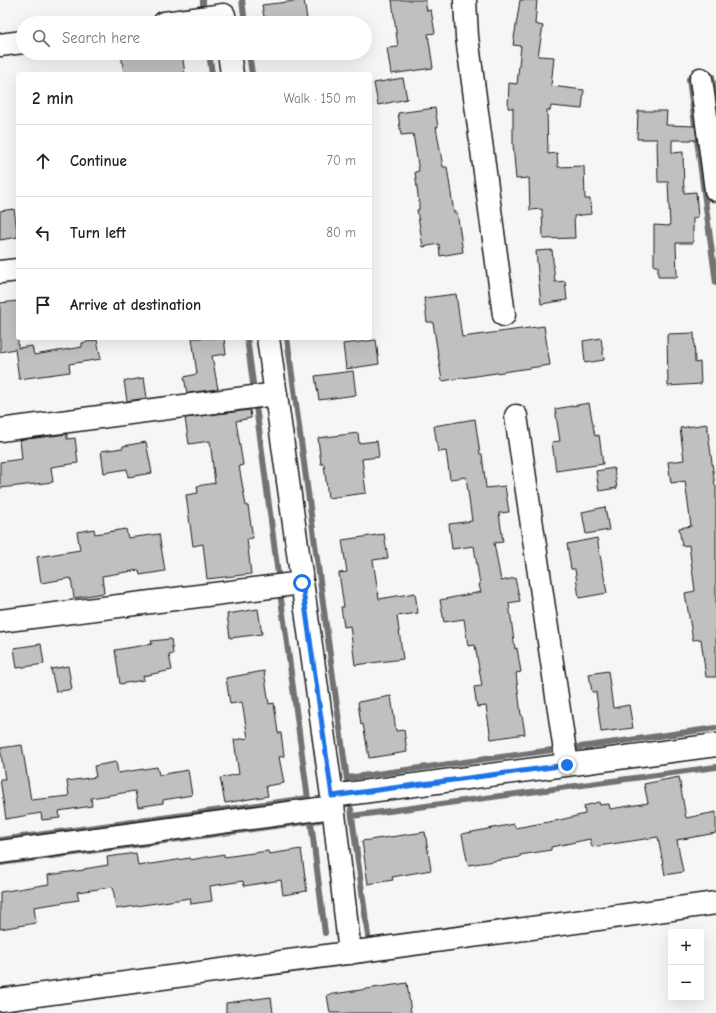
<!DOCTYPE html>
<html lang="en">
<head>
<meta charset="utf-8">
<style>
	:root { --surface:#fff; --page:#f2f2f2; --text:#222; --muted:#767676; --line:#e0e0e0 }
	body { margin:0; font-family:"Comic Neue",sans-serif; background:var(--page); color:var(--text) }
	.controls { position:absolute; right:12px; bottom:12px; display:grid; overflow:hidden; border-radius:4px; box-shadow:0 4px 16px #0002 }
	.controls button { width:36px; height:36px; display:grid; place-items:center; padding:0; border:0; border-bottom:1px solid var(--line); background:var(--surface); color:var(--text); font:20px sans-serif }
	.stop { position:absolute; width:12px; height:12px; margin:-9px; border:3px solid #1a73e8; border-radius:50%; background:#fff }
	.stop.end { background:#1a73e8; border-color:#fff; box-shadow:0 1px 4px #0008 }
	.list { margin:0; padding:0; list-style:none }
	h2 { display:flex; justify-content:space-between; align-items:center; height:52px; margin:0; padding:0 16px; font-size:17px }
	h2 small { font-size:13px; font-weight:400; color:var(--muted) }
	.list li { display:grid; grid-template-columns:26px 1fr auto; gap:12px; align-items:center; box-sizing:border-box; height:72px; padding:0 16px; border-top:1px solid var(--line) }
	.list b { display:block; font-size:15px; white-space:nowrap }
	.list em { font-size:13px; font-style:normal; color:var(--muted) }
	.icon { flex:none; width:22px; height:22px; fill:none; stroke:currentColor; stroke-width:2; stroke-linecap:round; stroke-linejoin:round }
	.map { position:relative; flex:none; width:716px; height:1013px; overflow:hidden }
	.search { position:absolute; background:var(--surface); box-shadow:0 4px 16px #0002; left:16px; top:16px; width:356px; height:44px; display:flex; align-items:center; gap:10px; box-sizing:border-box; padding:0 14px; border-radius:22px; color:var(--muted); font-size:15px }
	.panel { position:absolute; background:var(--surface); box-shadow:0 4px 16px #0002; left:16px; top:72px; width:356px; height:268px; border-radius:4px }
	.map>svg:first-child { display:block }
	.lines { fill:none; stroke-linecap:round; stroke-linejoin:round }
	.stream { stroke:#727272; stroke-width:6 }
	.building { fill:#c0c0c0; stroke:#1c1c1c }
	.street-casing { stroke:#1c1c1c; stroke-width:25 }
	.street { stroke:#fff; stroke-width:22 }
	.route { stroke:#1a73e8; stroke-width:5 }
</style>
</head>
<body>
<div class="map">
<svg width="716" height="1013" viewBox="0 0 716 1013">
	<rect width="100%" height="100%" fill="#f6f6f6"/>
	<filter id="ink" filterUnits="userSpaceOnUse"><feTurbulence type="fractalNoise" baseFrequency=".025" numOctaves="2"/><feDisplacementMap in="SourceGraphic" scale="8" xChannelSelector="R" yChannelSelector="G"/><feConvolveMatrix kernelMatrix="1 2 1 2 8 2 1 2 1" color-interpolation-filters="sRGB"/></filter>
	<g filter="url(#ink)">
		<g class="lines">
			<path class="stream" d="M 203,0 L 203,6
				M 242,0 L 245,23
				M 209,53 L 212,74
				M 249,53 L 252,74
				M 712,76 L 716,107
				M 689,79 L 716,283
				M 247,338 L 278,574
				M 287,338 L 347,780
				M 281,599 L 308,799
				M 573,748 L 716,728
				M 347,778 L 552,750
				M 351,809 L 368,936
				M 352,816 L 716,767
				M 311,822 L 325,933
				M 0,840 L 308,798
				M 0,863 L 320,820"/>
		</g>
		<path class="building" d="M 304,0 L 307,19 L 279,23 L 265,23 L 262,5 Z
			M 392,0 L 425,0 L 427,11 L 431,10 L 435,33 L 428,34 L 433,68 L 391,74 L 387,48 L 398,47 Z
			M 520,0 L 537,0 L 535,24 L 543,26 L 538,56 L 554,57 L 551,86 L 584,90 L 582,109 L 551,106 L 550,111 L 547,110 L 548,154 L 557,153 L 558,167 L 584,166 L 585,199 L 590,199 L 591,214 L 574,216 L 575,238 L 543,239 L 542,209 L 530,210 L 529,178 L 516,179 L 513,144 L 513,108 L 508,108 L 509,83 L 517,84 L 521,46 L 513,45 Z
			M 121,53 L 182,53 L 185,74 L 124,74 Z
			M 403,78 L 407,99 L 378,105 L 374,83 Z
			M 435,108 L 438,127 L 436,127 L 443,167 L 447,167 L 454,213 L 457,212 L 463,252 L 440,256 L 439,244 L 423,247 L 417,210 L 419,210 L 419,203 L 415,172 L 419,171 L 413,134 L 401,135 L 398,113 Z
			M 638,111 L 667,111 L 666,125 L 695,126 L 697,140 L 672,140 L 672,153 L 683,152 L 684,193 L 696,192 L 698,217 L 693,218 L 693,243 L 676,243 L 677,277 L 658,277 L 658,266 L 654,266 L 654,225 L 670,226 L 668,182 L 658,182 L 657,139 L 637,139 Z
			M 14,209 L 18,237 L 0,240 L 0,211 Z
			M 552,250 L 555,282 L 565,281 L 567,300 L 541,304 L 536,251 Z
			M 456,294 L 462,337 L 544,326 L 550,365 L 442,381 L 433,322 L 427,322 L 424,298 Z
			M 18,301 L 18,348 L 32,346 L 34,355 L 82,347 L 82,343 L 97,340 L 101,359 L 69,364 L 70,372 L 19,379 L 15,349 L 0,352 L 0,303 Z
			M 694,333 L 695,363 L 700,362 L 701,384 L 668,386 L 667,334 Z
			M 192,338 L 224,338 L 226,354 L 212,356 L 218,389 L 187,393 L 184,377 L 197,374 Z
			M 601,338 L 604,360 L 585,363 L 583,341 Z
			M 376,340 L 379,364 L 346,369 L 343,344 Z
			M 353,371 L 356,395 L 319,400 L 315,376 Z
			M 144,378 L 147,398 L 127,401 L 124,381 Z
			M 589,403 L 595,436 L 599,435 L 603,464 L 556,471 L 552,442 L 560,441 L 555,409 Z
			M 250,410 L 251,418 L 236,421 L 243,465 L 239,466 L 246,506 L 248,506 L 253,538 L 247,539 L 251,574 L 207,579 L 203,544 L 193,546 L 186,495 L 198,493 L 197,486 L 215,483 L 210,441 L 189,444 L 185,418 Z
			M 475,419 L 480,454 L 482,454 L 486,488 L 505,486 L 509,512 L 499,513 L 503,542 L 494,543 L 501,581 L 515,578 L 520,601 L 509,603 L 515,649 L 517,648 L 521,672 L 516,673 L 521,715 L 522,715 L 525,734 L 491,739 L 486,706 L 477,707 L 474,687 L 482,686 L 475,645 L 468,646 L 464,619 L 444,622 L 440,600 L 481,592 L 479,585 L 480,585 L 474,546 L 452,549 L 449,524 L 472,521 L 466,477 L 450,479 L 446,451 L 438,452 L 434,426 Z
			M 707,424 L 715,486 L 716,486 L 716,677 L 706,677 L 701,639 L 693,640 L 685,593 L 695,591 L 689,545 L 682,546 L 679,528 L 691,526 L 685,481 L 671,483 L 668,462 L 684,460 L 680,428 Z
			M 358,433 L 359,443 L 377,441 L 379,457 L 362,459 L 366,493 L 328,498 L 324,464 L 321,464 L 318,438 Z
			M 67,434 L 67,439 L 75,438 L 78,463 L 51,467 L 53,482 L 0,488 L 0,462 L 22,459 L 20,440 Z
			M 146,442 L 152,473 L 128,477 L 127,469 L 104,473 L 101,451 L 123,448 L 123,446 Z
			M 614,468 L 617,488 L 599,491 L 596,471 Z
			M 605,507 L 609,530 L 586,534 L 582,512 Z
			M 94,529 L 95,534 L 126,529 L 128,538 L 159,534 L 165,571 L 140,575 L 139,570 L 102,576 L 104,593 L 74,598 L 71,578 L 41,583 L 37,557 L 80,550 L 77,532 Z
			M 384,534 L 388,558 L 373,560 L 379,599 L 415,593 L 418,613 L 397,616 L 403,659 L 355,665 L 350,626 L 344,627 L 341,607 L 344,607 L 339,573 L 347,572 L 342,540 Z
			M 597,538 L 607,593 L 579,598 L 575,569 L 571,569 L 567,544 Z
			M 258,609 L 262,634 L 230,638 L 227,614 Z
			M 171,639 L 173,654 L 169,655 L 172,670 L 143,676 L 144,680 L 120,684 L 115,650 L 152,644 L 151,641 Z
			M 41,644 L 44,664 L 17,668 L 14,648 Z
			M 68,666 L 72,689 L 56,692 L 51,669 Z
			M 264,671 L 269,704 L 274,703 L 278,733 L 281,733 L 284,756 L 279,757 L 284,783 L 266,786 L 268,796 L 225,803 L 220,778 L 239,774 L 234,740 L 248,738 L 242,702 L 230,704 L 226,678 Z
			M 608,671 L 613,708 L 629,705 L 633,728 L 601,732 L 596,692 L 592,692 L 589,674 Z
			M 391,696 L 396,731 L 404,730 L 407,752 L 369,758 L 363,724 L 361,725 L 358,702 Z
			M 22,745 L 31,800 L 69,796 L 67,781 L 96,777 L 94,766 L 116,762 L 118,773 L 157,767 L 159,775 L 188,770 L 192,795 L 163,800 L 163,803 L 138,807 L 135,791 L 91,798 L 92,806 L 59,811 L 60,818 L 42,820 L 41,813 L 6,819 L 0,779 L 5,779 L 0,748 Z
			M 679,777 L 686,818 L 716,812 L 716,833 L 677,840 L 683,872 L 665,875 L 658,837 L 592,847 L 590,839 L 551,847 L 551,850 L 520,855 L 520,857 L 468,865 L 462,834 L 514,824 L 515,828 L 560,820 L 585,814 L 584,806 L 599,802 L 600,805 L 609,804 L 610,809 L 648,803 L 644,784 Z
			M 425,832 L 431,870 L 392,877 L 393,880 L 368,884 L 362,841 Z
			M 301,849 L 307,891 L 283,895 L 281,880 L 244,886 L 243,881 L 210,886 L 212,901 L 191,904 L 190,898 L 116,909 L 113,887 L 77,892 L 79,900 L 34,907 L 36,923 L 0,929 L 0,892 L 49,884 L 48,875 L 84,870 L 84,869 L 108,865 L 107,857 L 136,853 L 138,866 L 190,858 L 190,860 L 224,854 L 224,857 L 268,851 L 269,854 Z
			M 407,983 L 411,1013 L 330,1013 L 327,995 Z
			M 271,997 L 273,1013 L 226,1013 L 226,1003 Z"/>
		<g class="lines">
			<defs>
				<path id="street" d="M 465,0 L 467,37 L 504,315
					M 164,23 L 224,15
					M 0,45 L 23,42
					M 229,53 L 232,74
					M 701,79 L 716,190
					M 0,272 L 18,270
					M 268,338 L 332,796 L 350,953
					M 516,416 L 567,765
					M 0,430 L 276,394
					M 0,621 L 302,583
					M 332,796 L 716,745
					M 0,852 L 333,807
					M 0,1000 L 716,903"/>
			</defs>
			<use href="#street" class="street-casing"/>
			<use href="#street" class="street"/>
		</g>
	</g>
	<g class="lines" filter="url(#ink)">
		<path class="route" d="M 302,583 L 332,796 L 567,765"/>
	</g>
</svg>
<div class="controls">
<button>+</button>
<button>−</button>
</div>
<div class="stop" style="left:302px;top:583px"></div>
<div class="stop end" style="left:567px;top:765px"></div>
<div class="search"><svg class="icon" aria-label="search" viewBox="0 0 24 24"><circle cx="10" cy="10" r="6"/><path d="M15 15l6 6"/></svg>Search here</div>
<section class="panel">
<h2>2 min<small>Walk · 150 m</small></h2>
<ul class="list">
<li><svg class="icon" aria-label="ahead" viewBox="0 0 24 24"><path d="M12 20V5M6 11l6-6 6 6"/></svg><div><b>Continue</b></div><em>70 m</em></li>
<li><svg class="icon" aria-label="left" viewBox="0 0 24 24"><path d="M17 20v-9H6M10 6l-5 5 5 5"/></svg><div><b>Turn left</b></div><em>80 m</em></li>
<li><svg class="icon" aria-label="arrive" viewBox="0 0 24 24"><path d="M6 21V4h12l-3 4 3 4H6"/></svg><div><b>Arrive at destination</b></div></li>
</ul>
</section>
</div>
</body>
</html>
